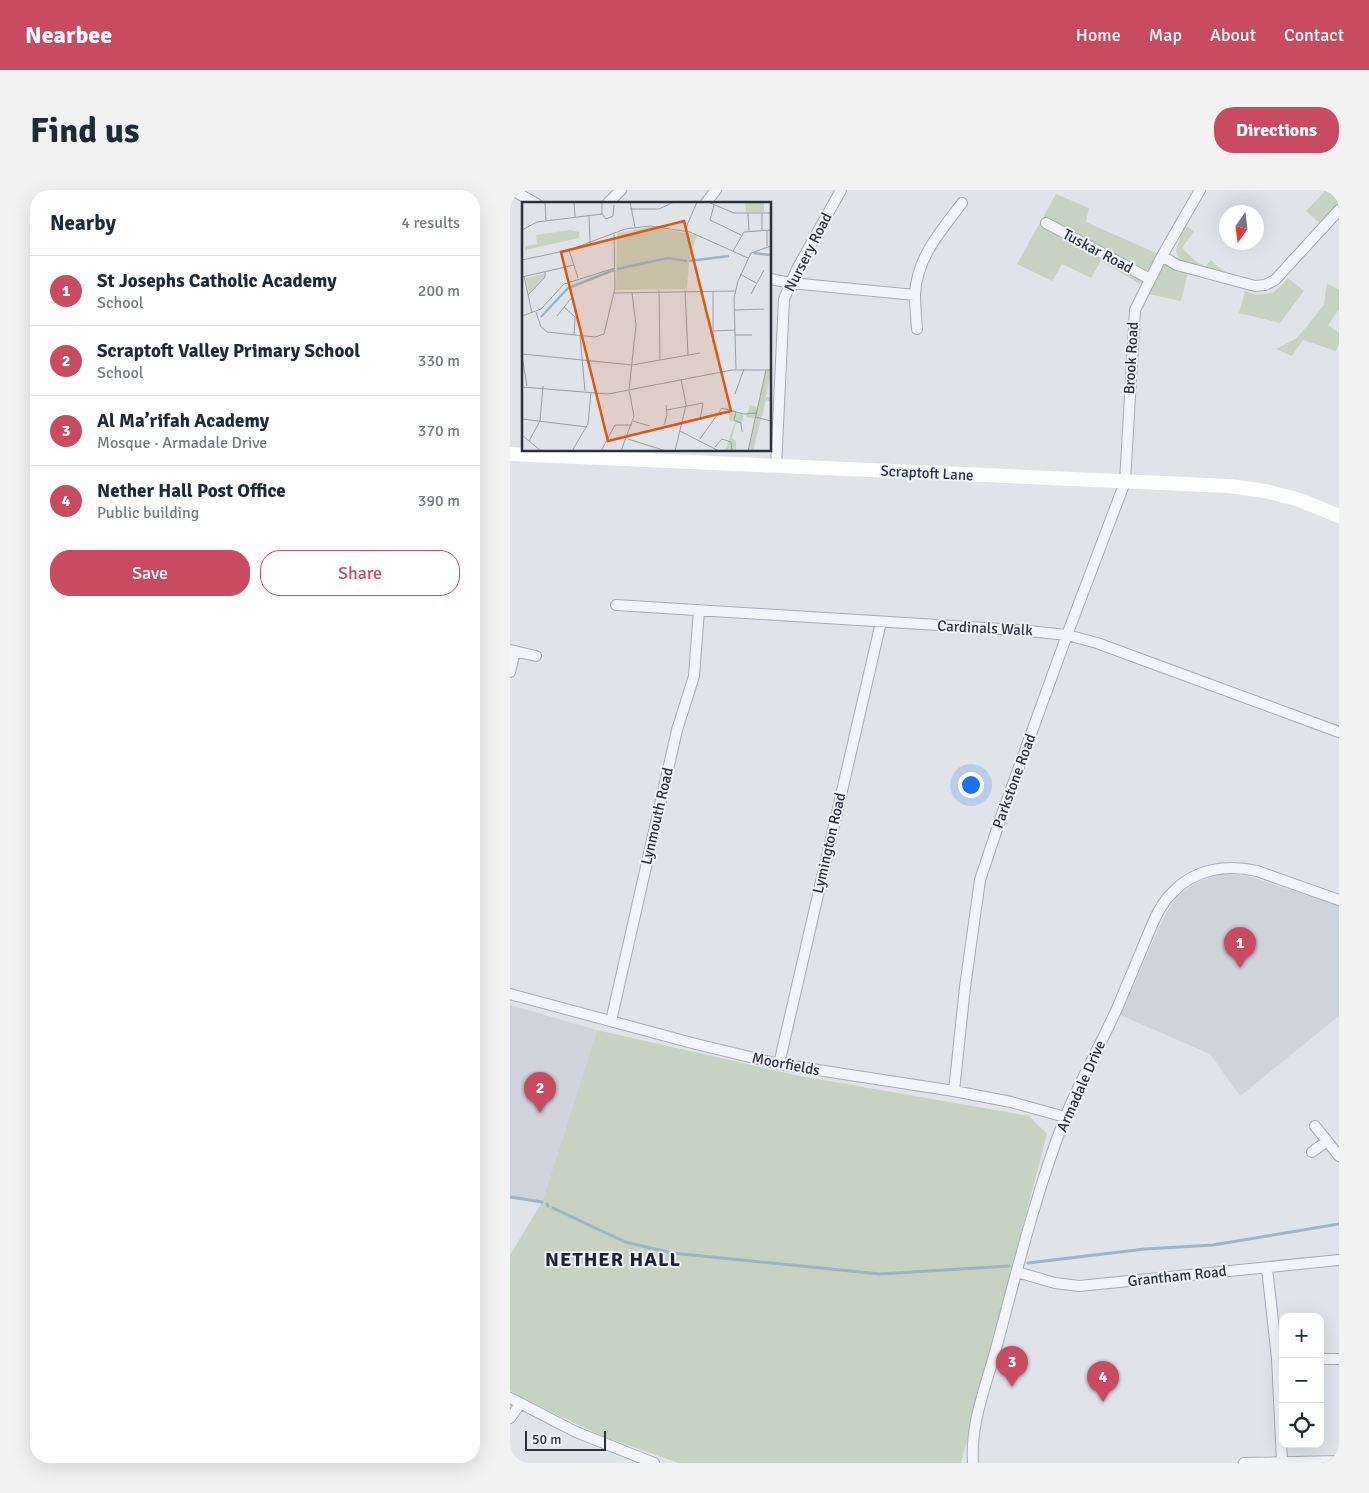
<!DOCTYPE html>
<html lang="en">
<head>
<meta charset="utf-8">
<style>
	:root { --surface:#fff; --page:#f2f2f3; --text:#1f2937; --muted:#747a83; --line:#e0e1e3; --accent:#c84b61 }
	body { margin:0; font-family:Signika,sans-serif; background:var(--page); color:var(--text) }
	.controls { position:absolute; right:15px; bottom:15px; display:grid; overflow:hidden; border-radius:10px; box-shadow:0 5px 20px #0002 }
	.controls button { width:45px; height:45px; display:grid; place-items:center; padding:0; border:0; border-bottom:1px solid var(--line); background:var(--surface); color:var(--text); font:25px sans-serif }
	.compass { position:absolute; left:709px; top:15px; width:45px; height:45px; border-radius:50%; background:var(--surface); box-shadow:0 5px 20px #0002; rotate:194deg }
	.scale { position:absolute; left:15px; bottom:12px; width:81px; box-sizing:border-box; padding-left:5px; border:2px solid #2a323f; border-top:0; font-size:14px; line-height:18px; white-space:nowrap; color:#2a323f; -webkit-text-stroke:4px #f0f3f6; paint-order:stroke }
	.you { position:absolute; left:460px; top:594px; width:18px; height:18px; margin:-12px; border:4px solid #fff; border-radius:50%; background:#1a73e8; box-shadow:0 0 0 8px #1a73e833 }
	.badge { display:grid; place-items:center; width:32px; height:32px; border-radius:50%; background:var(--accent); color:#fff; font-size:16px; font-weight:700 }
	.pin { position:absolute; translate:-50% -41px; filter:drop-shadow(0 1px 2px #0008) }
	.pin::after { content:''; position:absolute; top:26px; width:18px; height:15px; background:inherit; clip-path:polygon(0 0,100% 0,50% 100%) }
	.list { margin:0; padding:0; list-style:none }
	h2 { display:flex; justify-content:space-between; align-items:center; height:65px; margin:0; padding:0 20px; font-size:21px }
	h2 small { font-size:16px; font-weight:400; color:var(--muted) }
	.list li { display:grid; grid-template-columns:32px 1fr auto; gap:15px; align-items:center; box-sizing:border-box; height:70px; padding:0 20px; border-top:1px solid var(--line) }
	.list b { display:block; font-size:19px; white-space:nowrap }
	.list p { margin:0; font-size:16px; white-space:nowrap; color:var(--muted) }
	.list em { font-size:16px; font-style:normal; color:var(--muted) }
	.actions { display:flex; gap:10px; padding:15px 20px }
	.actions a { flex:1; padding:11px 0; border:1px solid var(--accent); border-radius:20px; text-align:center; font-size:18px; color:var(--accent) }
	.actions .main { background:var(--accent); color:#fff }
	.icon { flex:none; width:28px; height:28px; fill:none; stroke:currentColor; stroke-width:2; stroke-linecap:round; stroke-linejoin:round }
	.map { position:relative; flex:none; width:829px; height:1273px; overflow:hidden; border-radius:20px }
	header { display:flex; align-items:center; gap:30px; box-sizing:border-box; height:70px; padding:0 25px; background:var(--accent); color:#fff }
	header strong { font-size:24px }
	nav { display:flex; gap:28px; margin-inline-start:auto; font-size:18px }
	.intro { display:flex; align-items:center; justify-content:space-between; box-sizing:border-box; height:120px; padding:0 30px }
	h1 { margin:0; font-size:35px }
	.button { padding:12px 22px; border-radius:20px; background:var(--accent); color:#fff; font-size:18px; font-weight:700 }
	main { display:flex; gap:30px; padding:0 30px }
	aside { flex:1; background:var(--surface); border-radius:20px; box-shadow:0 5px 20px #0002 }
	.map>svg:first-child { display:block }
	.built { fill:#cfd3da }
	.green { fill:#c6d2c2 }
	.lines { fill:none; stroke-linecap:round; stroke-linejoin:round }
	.stream { stroke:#9db3c7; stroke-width:3 }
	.street-casing { stroke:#a6abb3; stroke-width:12 }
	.street { stroke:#f3f4f7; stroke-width:10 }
	.secondary { stroke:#fff; stroke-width:14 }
	.labels { text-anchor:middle; stroke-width:4; stroke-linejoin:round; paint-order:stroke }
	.street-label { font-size:15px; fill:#2a323f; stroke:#f0f3f6 }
	.district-label { font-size:20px; font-weight:bold; letter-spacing:1px; fill:#1c2330; stroke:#f0f3f6 }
	.inset-river { fill:none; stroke:#9db3c7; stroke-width:2.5 }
	.inset-road { fill:none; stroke:#979da5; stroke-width:1 }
	.view { fill:#de570f; fill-opacity:0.15; stroke:#de570f; stroke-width:2.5 }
	.inset-edge { fill:none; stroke:#2a323f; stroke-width:2.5 }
</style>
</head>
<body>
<header>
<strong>Nearbee</strong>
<nav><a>Home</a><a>Map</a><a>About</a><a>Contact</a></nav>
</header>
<div class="intro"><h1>Find us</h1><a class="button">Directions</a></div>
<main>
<aside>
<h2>Nearby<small>4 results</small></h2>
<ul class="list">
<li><span class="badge">1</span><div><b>St Josephs Catholic Academy</b><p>School</p></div><em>200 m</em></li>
<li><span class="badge">2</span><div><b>Scraptoft Valley Primary School</b><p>School</p></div><em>330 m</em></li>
<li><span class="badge">3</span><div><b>Al Ma’rifah Academy</b><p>Mosque · Armadale Drive</p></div><em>370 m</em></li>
<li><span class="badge">4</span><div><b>Nether Hall Post Office</b><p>Public building</p></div><em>390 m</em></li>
</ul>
<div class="actions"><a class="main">Save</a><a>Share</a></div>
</aside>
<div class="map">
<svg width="829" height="1273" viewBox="0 0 829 1273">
	<rect width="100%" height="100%" fill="#e0e4e9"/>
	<path class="built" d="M 717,684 L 738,686 L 829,716 L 829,826 L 730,906 L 700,864 L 610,825 L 652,731 L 662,713 L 669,705 L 687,692 L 706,685 Z
		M 0,815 L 87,840 L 32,1012 L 0,1007 Z"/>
	<path class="green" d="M 816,0 L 829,0 L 829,17 L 812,35 L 796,21 Z
		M 546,4 L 579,18 L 576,32 L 671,74 L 666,61 L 674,35 L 684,41 L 672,58 L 685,71 L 695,77 L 701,70 L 712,80 L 712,87 L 679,78 L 671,111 L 634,103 L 635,97 L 591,71 L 581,88 L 552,74 L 542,91 L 507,74 Z
		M 778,88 L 794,101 L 770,133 L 729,123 L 735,101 L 745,105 L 763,103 Z
		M 817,93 L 829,100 L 829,119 L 818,135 L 829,143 L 829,154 L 826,161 L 793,150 L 782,166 L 766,159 L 787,148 L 814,115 Z
		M 87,840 L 290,886 L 519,926 L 537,944 L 451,1273 L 169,1273 L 94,1247 L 20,1212 L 0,1201 L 0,1065 L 32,1012 Z"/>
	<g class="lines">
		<path class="stream" d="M 0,1007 L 32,1012
			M 37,1014 L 38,1016
			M 43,1018 L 115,1052 L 162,1063 L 370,1084 L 499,1076
			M 518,1073 L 635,1059 L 703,1055 L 829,1034"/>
		<defs>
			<path id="street" d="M 2,0 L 27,14
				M 97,14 L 111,0
				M 195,14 L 206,0
				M 536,33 L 640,89
				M 652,66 L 667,75 L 745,96 L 755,95 L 765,90 L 829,20
				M 260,89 L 281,93 L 405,105
				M 407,139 C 406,127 405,115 405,104 C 407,67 431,41 452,13
				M 266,277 L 274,109 L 287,79 L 331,0
				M 106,415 L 508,440 L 557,445 L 587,453 L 829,542
				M 0,460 L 26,466
				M 0,482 L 5,461
				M 0,804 L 182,853 L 269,874 L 444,901 L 501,912 L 555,927
				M 101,831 L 167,540 L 184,486 L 189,420
				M 269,874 L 371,432
				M 444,901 L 455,797 L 470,690 L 492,624 L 557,445 L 615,292 L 625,120 L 652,66 L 690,0
				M 805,936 L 829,966
				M 802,962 L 817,951
				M 757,1078 L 767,1168 L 772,1271
				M 507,1082 L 545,1093 L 569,1096 L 829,1070
				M 810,1169 L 829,1169
				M 0,1208 L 66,1242 L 144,1273
				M 0,1228 L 10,1214
				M 463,1273 C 460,1233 477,1193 487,1155 C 507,1080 526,1003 554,930 C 570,890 592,853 609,814 C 617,794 626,774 634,754 C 642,736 648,716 663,702 C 685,679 716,674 747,681 L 829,710
				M 734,1273 L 829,1271"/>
		</defs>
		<use href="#street" class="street-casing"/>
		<use href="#street" class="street"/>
		<path class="secondary" d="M 0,264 L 719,296 L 755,301 L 790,310 L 829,326"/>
	</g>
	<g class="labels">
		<g class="street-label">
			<text transform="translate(588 61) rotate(28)" y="5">Tuskar Road</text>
			<text transform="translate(298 62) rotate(-63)" y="5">Nursery Road</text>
			<text transform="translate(621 168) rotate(-87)" y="5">Brook Road</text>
			<text transform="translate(417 283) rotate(3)" y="5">Scraptoft Lane</text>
			<text transform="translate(475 438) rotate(3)" y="5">Cardinals Walk</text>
			<text transform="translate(504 591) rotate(-70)" y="5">Parkstone Road</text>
			<text transform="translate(147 626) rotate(-77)" y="5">Lynmouth Road</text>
			<text transform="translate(319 653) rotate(-77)" y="5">Lymington Road</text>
			<text transform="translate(276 874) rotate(11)" y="5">Moorfields</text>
			<text transform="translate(571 896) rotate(-66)" y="5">Armadale Drive</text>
			<text transform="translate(667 1086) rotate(-6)" y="5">Grantham Road</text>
		</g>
		<g class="district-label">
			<text x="103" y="1076">NETHER HALL</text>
		</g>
	</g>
	<g transform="translate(12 12)">
		<rect width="249" height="249" fill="#e0e4e9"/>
		<path d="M 223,0 L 242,0 L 242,10 L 224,10 ZM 128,25 L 175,33 L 167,59 L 165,87 L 94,88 L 95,31 ZM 48,28 L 57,30 L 57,36 L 3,48 L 3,44 L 15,42 L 14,33 ZM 22,72 L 22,75 L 7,91 L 4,76 ZM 244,168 L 249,168 L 244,195 L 249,195 L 249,200 L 244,198 L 231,249 L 226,249 L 234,217 L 224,215 L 228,203 L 236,205 ZM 207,209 L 221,212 L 220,221 L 214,221 L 210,236 L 214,239 L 214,249 L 203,249 L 213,220 L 207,219 Z" fill="#c6d2c2"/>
		<path class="inset-river" d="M 232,51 L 249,53M 167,59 L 207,54M 95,67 L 146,56 L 165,59M 19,115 L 46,86 L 92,68"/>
		<path class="inset-road" d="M 23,0 L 24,19M 52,0 L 53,15M 80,0 L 80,12 L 84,17 L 91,14 L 92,3M 108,0 L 113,25M 186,0 L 212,11 L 249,11M 192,3 L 188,18 L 219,33M 108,7 L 137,7 L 152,0M 226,11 L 227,29M 240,11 L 240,28M 67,13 L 68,41M 0,28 L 15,20 L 80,12M 163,28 L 175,0M 245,28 L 245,44M 47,48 L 56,76M 211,49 L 222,30 L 249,28M 0,58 L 47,48 L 103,27 L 128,24 L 168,30 L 226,56M 218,72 L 234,81M 2,74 L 10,111M 0,75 L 52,63M 137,88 L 138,158M 163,88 L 166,153M 191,89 L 191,140M 92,91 L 213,89M 229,92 L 242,68M 6,93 L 23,75 L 23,70M 42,105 L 53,115 L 52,133M 213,108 L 242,107M 14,110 L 19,125 L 25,130 L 73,135 L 82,132 L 93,86 L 92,32M 0,114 L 19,107 L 42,82 L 93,66M 35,114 L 50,95M 191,129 L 213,128M 213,133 L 230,133M 58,134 L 63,189M 0,152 L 110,163 L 178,151M 0,154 L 5,184M 214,167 L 212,96 L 216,79 L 229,51 L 249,44M 0,185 L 86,192 L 210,168 L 249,168M 213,192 L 222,167M 200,206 L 222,212 L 235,211M 145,208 L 181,201 L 178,218M 214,210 L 212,218 L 219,221 L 220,230M 234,215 L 249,219M 0,217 L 65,225M 111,219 L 128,224M 142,223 L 145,213 L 144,203M 158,229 L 197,249M 0,233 L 19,249M 106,237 L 144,249M 178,237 L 200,206M 7,239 L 18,219 L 21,184M 193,245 L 200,237 L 209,240 L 210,249M 50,249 L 66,222 L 69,190M 79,249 L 93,223 L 110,223M 99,249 L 112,214 L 107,188 L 114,123 L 110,91M 153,249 L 164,203 L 159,177M 226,249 L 244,168"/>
		<path class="view" d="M 162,19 L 209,209 L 86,239 L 39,50 Z"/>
		<rect width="249" height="249" class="inset-edge"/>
	</g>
</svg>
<div class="controls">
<button>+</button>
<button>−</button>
<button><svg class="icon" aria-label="locate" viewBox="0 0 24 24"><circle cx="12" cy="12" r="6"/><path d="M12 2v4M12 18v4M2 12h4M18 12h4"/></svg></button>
</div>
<svg class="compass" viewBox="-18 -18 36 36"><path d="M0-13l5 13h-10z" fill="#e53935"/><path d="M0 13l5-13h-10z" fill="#747a83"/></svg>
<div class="scale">50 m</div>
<div class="you"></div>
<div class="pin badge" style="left:730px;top:778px">1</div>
<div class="pin badge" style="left:30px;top:923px">2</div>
<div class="pin badge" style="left:502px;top:1197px">3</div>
<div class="pin badge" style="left:593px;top:1212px">4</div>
</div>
</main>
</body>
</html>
